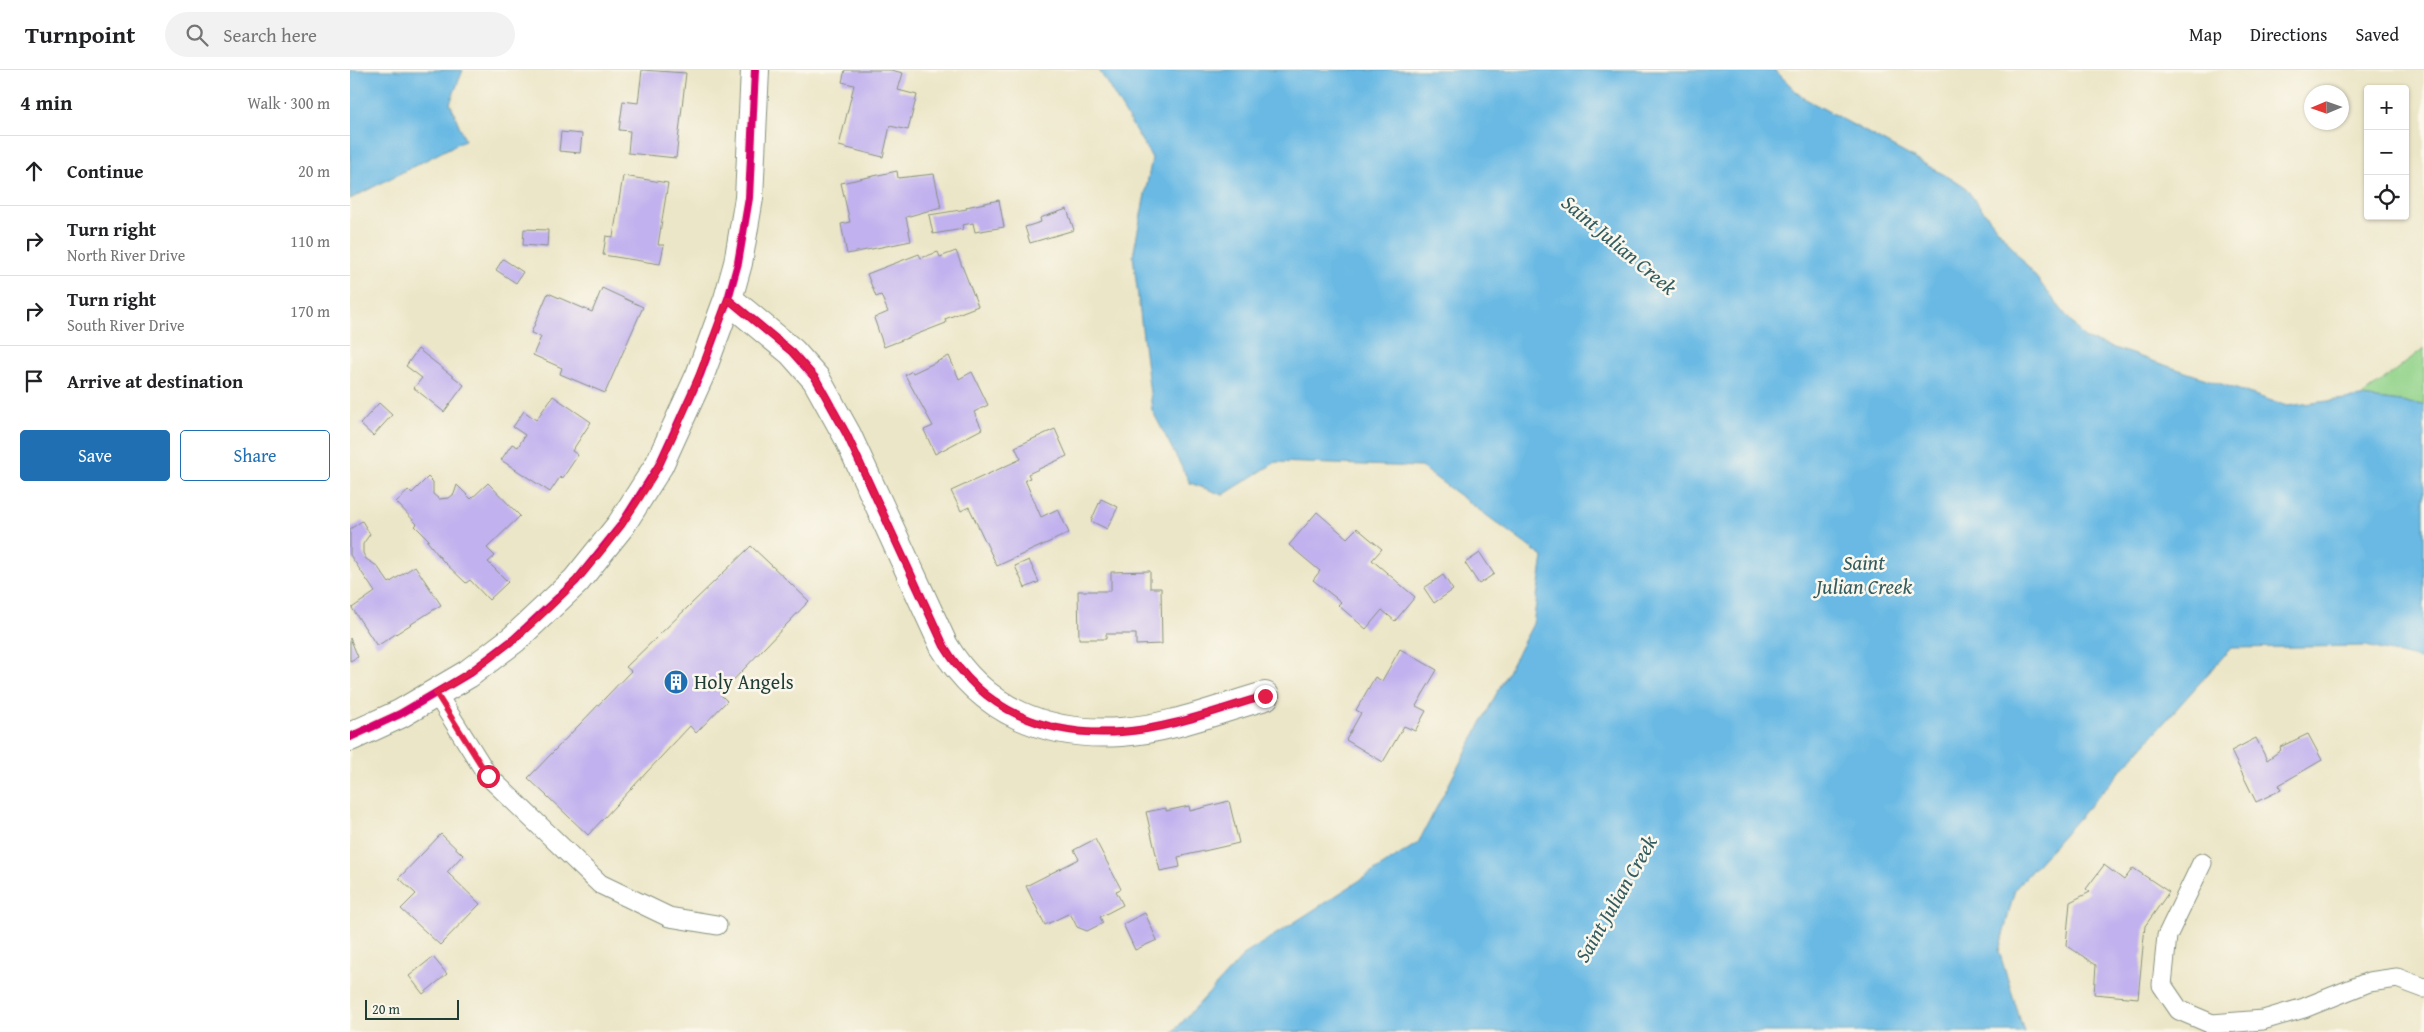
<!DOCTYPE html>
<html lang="en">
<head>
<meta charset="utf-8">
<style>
	:root { --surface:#fff; --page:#f2f2f2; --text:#202124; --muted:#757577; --line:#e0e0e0; --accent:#1f6fb2 }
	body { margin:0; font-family:"Gentium Book Plus",serif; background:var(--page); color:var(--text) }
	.controls { position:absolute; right:15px; top:15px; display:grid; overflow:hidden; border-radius:5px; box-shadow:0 1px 4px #0004 }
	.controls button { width:45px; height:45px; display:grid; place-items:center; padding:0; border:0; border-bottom:1px solid var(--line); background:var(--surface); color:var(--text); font:25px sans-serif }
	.compass { position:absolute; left:1954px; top:15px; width:45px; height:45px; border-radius:50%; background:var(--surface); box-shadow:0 1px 4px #0004; rotate:268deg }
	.scale { position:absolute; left:15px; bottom:12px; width:94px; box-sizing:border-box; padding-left:5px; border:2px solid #1f3d34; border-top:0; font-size:14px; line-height:18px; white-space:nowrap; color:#1f3d34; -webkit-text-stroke:4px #fbf7ec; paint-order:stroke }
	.stop { position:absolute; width:15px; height:15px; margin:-11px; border:4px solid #e11d48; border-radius:50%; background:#fff }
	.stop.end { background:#e11d48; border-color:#fff; box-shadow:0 1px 5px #0008 }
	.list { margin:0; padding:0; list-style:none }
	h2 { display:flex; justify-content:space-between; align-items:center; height:65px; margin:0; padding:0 20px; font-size:21px }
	h2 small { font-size:16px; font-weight:400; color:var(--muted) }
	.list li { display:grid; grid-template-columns:32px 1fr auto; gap:15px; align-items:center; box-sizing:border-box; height:70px; padding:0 20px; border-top:1px solid var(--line) }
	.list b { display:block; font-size:19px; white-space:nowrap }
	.list p { margin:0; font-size:16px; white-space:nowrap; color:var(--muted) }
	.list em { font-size:16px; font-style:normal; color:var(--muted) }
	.actions { display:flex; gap:10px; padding:15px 20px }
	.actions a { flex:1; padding:11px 0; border:1px solid var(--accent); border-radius:5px; text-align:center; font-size:18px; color:var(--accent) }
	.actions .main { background:var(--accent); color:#fff }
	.icon { flex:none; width:28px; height:28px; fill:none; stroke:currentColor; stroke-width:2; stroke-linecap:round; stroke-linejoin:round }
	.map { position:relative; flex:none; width:2074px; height:962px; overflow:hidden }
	header { display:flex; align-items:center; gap:30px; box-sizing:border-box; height:70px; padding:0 25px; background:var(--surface); border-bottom:1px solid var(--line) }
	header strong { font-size:24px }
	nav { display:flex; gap:28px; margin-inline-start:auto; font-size:18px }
	.search { width:350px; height:45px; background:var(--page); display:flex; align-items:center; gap:12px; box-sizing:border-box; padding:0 18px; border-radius:28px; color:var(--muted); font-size:19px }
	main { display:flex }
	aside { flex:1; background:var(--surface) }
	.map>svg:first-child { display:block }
	.green { fill:#92d38a; stroke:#58885f }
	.water { fill:#69b9e4; stroke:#447b8c }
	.building { fill:#c1b1ee }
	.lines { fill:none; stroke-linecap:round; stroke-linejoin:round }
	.service-casing { stroke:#86927e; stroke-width:21 }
	.minor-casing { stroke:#86927e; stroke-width:30 }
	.service { stroke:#fff; stroke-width:19 }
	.minor { stroke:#fff; stroke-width:28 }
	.cycleway-casing { stroke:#fbf7ec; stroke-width:11 }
	.cycleway { stroke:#d6006c; stroke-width:8 }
	.route { stroke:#e11d48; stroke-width:6 }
	.labels { text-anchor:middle; stroke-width:5; stroke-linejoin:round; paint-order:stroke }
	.poi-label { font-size:20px; fill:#1f3d34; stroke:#fbf7ec; text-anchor:start }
	.water-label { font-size:21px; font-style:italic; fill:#325c60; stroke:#fbf7ec }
</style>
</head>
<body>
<header>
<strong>Turnpoint</strong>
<div class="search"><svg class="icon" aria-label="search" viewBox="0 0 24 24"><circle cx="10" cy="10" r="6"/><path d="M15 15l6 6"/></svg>Search here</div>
<nav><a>Map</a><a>Directions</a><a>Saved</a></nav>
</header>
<main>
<aside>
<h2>4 min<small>Walk · 300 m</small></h2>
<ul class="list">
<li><svg class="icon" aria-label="ahead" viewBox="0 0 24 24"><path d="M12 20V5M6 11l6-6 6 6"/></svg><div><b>Continue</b></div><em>20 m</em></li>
<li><svg class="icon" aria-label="right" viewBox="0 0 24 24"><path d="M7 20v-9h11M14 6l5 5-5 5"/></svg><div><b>Turn right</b><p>North River Drive</p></div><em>110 m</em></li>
<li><svg class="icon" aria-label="right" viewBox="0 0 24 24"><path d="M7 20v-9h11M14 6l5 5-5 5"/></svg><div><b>Turn right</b><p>South River Drive</p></div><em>170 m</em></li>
<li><svg class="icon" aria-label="arrive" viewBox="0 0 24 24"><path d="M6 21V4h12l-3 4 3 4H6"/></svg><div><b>Arrive at destination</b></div></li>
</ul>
<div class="actions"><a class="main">Save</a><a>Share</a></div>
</aside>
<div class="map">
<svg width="2074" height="962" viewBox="0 0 2074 962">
	<rect width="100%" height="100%" fill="#fbf7ec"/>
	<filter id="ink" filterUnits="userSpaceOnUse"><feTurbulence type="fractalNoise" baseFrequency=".02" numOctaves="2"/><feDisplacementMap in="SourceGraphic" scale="10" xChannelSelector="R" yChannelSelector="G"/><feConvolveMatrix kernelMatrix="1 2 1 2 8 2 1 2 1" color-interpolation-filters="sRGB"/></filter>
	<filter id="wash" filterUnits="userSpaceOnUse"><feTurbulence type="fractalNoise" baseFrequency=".0096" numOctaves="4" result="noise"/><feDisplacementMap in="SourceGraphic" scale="20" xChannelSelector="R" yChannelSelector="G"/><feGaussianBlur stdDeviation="1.12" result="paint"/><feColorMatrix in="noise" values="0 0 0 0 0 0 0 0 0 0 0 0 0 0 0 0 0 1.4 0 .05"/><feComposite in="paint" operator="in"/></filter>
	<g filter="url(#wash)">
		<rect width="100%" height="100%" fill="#ece6c8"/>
		<path class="green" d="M 2074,278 L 2074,335 L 2011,327 Z"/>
		<path class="water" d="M 0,0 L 113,0 L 100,33 L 115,70 L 0,129 Z
			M 749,0 L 1425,0 L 1452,27 L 1613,115 L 1734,268 L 1937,336 L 2011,327 L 2074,335 L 2074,590 L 2016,576 L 1881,578 L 1665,819 L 1649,881 L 1674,962 L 823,962 L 895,884 L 1068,773 L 1183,554 L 1193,487 L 1071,397 L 926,392 L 873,425 L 840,413 L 802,340 L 783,186 L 802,88 Z"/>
		<g id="blocks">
			<path class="building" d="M 292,0 L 336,3 L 326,88 L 278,83 L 280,61 L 269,60 L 273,31 L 288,33 Z
				M 495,0 L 541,0 L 553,3 L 548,20 L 567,25 L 558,60 L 540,56 L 533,87 L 489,76 L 504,15 L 492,12 Z
				M 211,62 L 232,64 L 230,83 L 209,81 Z
				M 547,101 L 548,108 L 584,104 L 591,137 L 556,147 L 561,171 L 497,184 L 491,154 L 500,152 L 491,113 Z
				M 273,106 L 318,113 L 308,175 L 314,175 L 310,194 L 253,185 L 256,166 L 263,167 Z
				M 649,130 L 654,157 L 625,162 L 623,153 L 612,155 L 613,159 L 583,164 L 579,145 L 617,139 L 616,137 Z
				M 717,139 L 724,160 L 680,173 L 675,157 L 691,152 L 690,148 Z
				M 174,159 L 198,160 L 197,177 L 173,175 Z
				M 606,181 L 628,236 L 595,249 L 596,253 L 534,277 L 524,248 L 538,242 L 531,225 L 526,227 L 517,204 L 569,184 L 571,188 L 588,182 L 590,187 Z
				M 153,189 L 173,202 L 166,213 L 146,200 Z
				M 252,218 L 293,237 L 255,323 L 210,304 L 212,298 L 183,285 L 191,267 L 181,263 L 198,223 L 242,242 Z
				M 68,279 L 114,315 L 94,342 L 64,318 L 72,308 L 56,296 Z
				M 599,286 L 609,309 L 622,302 L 638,335 L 624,342 L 632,359 L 585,384 L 574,360 L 583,356 L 555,305 L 562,301 L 563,303 Z
				M 203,326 L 241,352 L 222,381 L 228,385 L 212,409 L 210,407 L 200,422 L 151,390 L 162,374 L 168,377 L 175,365 L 163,357 L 174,341 L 186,350 Z
				M 29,333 L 42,345 L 23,366 L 10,354 Z
				M 705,359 L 717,386 L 678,404 L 680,408 L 675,410 L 691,447 L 708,439 L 719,463 L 647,496 L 619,437 L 611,441 L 601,421 L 671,389 L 665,377 Z
				M 78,407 L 83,412 L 83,424 L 89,429 L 99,428 L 104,424 L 107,415 L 121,429 L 138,413 L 170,446 L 137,478 L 145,486 L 138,492 L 158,512 L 139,530 L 120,510 L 116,513 L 93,491 L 77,471 L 79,470 L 65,456 L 67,454 L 46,432 L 59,420 L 62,423 Z
				M 751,429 L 768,437 L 757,459 L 741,451 Z
				M 967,442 L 997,468 L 1007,458 L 1032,479 L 1022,490 L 1065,527 L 1045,551 L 1032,540 L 1016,559 L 988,535 L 991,532 L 963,510 L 970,501 L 939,475 Z
				M 12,451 L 20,464 L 13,474 L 13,483 L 16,489 L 27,496 L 39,513 L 65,496 L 91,535 L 27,576 L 2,538 L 25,522 L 0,485 L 0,459 Z
				M 401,476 L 459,531 L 370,624 L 377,631 L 346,663 L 340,656 L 238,765 L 178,708 L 281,601 L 276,597 Z
				M 1130,483 L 1144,504 L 1129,514 L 1115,493 Z
				M 679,490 L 689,512 L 675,518 L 665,496 Z
				M 800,501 L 800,518 L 811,518 L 812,574 L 786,575 L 786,564 L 756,564 L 756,569 L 729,569 L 728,521 L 761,521 L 761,502 Z
				M 1093,505 L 1103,520 L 1084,533 L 1074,518 Z
				M 0,568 L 8,587 L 0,591 Z
				M 1050,579 L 1087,600 L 1066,636 L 1076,641 L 1065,661 L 1054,656 L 1033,692 L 996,670 L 1011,643 L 1006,640 L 1025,607 L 1032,611 Z
				M 1958,664 L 1972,690 L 1929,715 L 1931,720 L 1906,732 L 1881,681 L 1906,668 L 1917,690 L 1931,680 L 1930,677 Z
				M 879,731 L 889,773 L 828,787 L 830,797 L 810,801 L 796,742 L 816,738 L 816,741 L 839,736 L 840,741 Z
				M 91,764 L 113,785 L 97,802 L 130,834 L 90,875 L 51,839 L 66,824 L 49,808 Z
				M 745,769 L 771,819 L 766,821 L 773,835 L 750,847 L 753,853 L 737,861 L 727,857 L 720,843 L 695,855 L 676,816 L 729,789 L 724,780 Z
				M 1754,795 L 1774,810 L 1783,798 L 1819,822 L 1795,856 L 1788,928 L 1744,924 L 1746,895 L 1716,875 L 1720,832 L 1740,822 L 1736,819 Z
				M 795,843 L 807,870 L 785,880 L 773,854 Z
				M 83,887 L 97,904 L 73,924 L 59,906 Z"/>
		</g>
	</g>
	<g filter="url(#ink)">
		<use href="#blocks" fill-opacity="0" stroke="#86927e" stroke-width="1"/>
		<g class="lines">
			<defs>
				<path id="service" d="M 86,623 L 138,706 L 250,814 L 319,847 L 367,855
					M 1852,793 L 1817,866 L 1812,915 L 1829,940 L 1862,954 L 1913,950 L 1954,938 L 2019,912 L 2047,908 L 2074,918"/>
				<path id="minor" d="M 378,229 L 442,282 L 466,309 L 497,365 L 594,576 C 633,641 696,667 771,662 C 820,659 869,639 915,626
					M 0,667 L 50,644 L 118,604 L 164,569 L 226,511 L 271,455 L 309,395 L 350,305 L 378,229 L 388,193 L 399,128 L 405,0"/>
			</defs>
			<use href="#service" class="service-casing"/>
			<use href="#minor" class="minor-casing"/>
			<use href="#service" class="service"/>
			<use href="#minor" class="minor"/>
			<defs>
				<path id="cycleway" d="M 378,229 L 442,282 L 466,309 L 497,365 L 594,576 C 633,641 696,667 771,662 C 820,659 869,639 915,626
					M 0,667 L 50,644 L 118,604 L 164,569 L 226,511 L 271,455 L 309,395 L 350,305 L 378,229 L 388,193 L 399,128 L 405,0"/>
			</defs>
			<use href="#cycleway" class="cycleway-casing"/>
			<use href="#cycleway" class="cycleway"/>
		</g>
	</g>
	<g class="lines" filter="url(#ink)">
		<path class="route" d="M 138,706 L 86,623 C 176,572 262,485 310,393 C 337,340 357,284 378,229 L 442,282 L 466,309 L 497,365 L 594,576 C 633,641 696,667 771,662 C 820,659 869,639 915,626"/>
	</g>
	<defs>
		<symbol id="building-disc" viewBox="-11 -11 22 22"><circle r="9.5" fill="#1f6fb2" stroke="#fbf7ec"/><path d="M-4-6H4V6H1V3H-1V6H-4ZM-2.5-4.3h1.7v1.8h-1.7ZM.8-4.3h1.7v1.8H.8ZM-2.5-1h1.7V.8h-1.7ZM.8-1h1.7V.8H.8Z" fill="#fff"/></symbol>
	</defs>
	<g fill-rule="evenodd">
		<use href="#building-disc" x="312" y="598" width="28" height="28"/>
	</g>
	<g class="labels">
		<g class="poi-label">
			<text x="344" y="619">Holy Angels</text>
		</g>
		<g class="water-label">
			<text transform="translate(1269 175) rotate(40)" y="7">Saint Julian Creek</text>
			<text x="1514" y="500">Saint<tspan x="1514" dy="24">Julian Creek</tspan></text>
			<text transform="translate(1266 829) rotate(-60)" y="7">Saint Julian Creek</text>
		</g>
	</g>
</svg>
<div class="controls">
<button>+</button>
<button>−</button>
<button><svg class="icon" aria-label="locate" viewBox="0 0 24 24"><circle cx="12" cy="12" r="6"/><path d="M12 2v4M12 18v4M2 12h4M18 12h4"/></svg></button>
</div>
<svg class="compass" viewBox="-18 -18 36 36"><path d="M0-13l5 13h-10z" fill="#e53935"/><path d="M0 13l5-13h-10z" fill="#757577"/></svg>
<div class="scale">20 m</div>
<div class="stop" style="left:138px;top:706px"></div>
<div class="stop end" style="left:915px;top:626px"></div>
</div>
</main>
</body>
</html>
